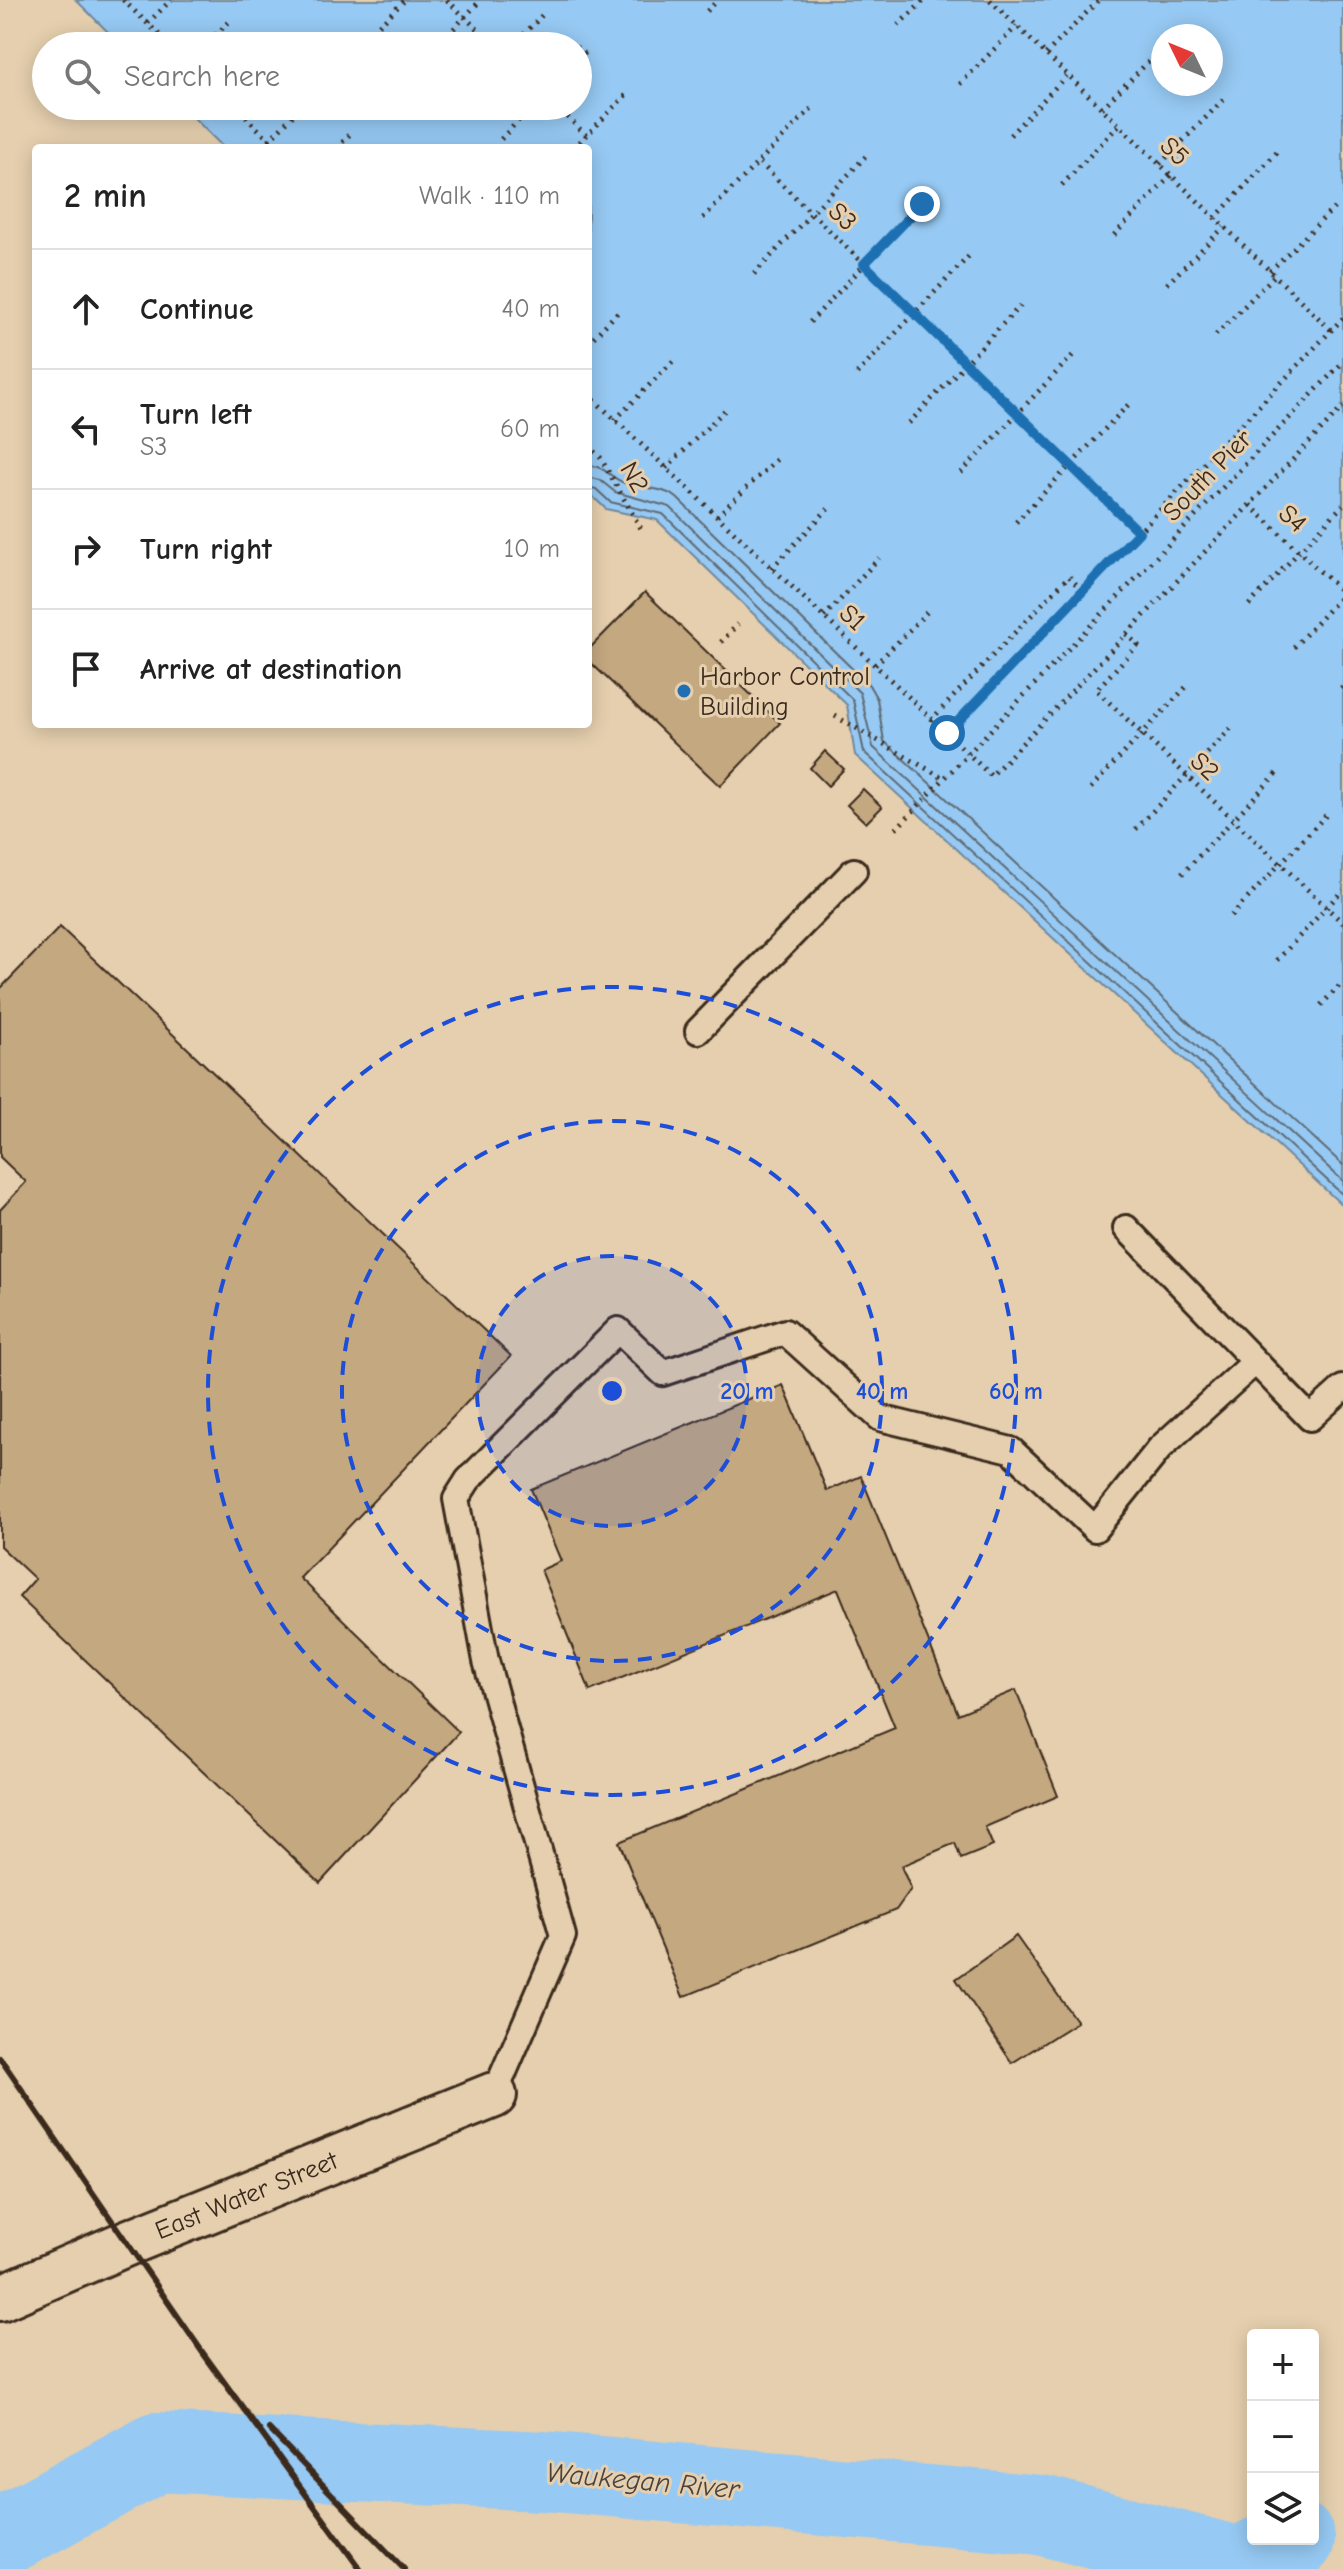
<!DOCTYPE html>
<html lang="en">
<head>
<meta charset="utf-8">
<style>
	:root { --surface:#fff; --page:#f2f2f2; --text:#222; --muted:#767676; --line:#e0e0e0 }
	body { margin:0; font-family:"Comic Neue",sans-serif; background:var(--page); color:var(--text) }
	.controls { position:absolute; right:24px; bottom:24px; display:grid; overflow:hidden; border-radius:8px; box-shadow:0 4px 20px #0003 }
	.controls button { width:72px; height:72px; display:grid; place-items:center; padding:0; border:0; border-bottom:2px solid var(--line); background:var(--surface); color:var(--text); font:40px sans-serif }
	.compass { position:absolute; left:1151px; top:24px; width:72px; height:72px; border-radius:50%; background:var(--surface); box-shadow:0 4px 20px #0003; rotate:313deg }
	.stop { position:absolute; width:24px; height:24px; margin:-18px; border:6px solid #1f6fb2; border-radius:50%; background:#fff }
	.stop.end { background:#1f6fb2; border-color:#fff; box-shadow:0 2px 8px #0008 }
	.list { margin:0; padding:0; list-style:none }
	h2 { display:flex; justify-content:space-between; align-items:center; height:104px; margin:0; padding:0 32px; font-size:34px }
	h2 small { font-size:26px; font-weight:400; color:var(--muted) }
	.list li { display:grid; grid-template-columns:52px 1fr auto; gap:24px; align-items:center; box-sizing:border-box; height:120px; padding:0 32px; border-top:2px solid var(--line) }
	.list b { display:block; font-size:30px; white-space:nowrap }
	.list p { margin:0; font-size:26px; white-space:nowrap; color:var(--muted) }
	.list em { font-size:26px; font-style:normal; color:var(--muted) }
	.icon { flex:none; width:44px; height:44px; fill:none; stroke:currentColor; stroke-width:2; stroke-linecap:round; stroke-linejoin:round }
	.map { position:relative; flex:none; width:1343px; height:2569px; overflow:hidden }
	.search { position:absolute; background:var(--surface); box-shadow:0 4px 20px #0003; left:32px; top:32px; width:560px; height:88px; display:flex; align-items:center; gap:20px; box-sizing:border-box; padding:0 28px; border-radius:44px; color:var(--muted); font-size:30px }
	.panel { position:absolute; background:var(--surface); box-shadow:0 4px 20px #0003; left:32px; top:144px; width:560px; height:584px; border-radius:8px }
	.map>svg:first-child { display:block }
	.water { fill:#96c9f3; stroke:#72899e; stroke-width:2; fill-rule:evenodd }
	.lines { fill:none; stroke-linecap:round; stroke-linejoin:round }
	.shore { stroke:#5f6a73; stroke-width:2 }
	.river { stroke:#96c9f3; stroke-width:80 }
	.building { fill:#c4a880; stroke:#3b2a1e; stroke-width:2 }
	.service-casing { stroke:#3b2a1e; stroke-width:30 }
	.minor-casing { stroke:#3b2a1e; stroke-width:50 }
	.path { stroke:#3b2a1e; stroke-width:5; stroke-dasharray:2 6; stroke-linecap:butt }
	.service { stroke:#e5cfae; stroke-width:24 }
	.minor { stroke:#e5cfae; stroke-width:44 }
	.rail { stroke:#3b2a1e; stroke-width:6 }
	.route { stroke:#1f6fb2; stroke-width:10 }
	.ring { fill:none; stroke:#1d4ed8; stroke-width:4; stroke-dasharray:14 10 }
	.poi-dot { fill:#1f6fb2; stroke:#e5cfae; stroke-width:3 }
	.labels { text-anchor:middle; stroke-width:6; stroke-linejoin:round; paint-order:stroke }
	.street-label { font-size:26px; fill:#3b2a1e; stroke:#e5cfae }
	.poi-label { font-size:26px; fill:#3b2a1e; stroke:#e5cfae; text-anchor:start }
	.water-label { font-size:28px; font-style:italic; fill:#49423e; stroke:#e5cfae }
	.centre { fill:#1d4ed8; stroke:#e5cfae; stroke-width:4 }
	.ring-label { font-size:24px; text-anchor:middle; font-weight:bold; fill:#1d4ed8; stroke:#e5cfae; stroke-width:6; stroke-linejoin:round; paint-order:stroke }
</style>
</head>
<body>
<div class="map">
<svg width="1343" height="2569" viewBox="0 0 1343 2569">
	<rect width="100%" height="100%" fill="#e5cfae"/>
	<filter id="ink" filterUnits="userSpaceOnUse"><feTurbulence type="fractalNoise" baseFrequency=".0125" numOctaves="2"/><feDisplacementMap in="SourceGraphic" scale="16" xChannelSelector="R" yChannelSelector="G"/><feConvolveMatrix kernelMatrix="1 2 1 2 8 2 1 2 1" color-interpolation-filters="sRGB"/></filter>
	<g filter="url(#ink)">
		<path class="water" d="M 76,0 L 1343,0 L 1343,1206 L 855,755 L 847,705 L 657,520 L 606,509 L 588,492 L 588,148 L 224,148 L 182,106 L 578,106 L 578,46 L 122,46 ZM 1163,36 L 1211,36 L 1211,84 L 1163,84 Z"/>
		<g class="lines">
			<path class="shore" d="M 588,465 C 604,466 609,476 622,482 C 640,489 661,486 677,498 L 869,685 L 877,699 L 884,741 L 1343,1165
				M 588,477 L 600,480 L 615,492 L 670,507 L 860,693 L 873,747 L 1343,1181
				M 588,487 L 596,489 L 610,502 L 663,514 L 853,700 L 864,752 L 1343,1195"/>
			<path class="river" d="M 0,2538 L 157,2452 L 543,2471 L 1041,2515 L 1240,2567 L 1295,2539"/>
		</g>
		<path class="building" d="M 645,592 L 780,723 L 720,786 L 588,660 L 588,650 Z
			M 825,751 L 844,769 L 828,786 L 810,768 Z
			M 863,789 L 882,807 L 866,823 L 847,805 Z
			M 60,927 L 511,1356 L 300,1578 L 459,1732 L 320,1883 L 19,1597 L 35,1579 L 0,1546 L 0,1210 L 26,1182 L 0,1157 L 0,989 Z
			M 783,1385 L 827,1491 L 861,1476 L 958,1714 L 1016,1690 L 1058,1796 L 985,1827 L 993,1846 L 961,1859 L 955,1843 L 901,1866 L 911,1889 L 896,1910 L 683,1997 L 619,1842 L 895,1728 L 838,1589 L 590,1691 L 541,1570 L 561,1561 L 531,1489 Z
			M 1016,1936 L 1077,2022 L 1012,2063 L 956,1979 Z"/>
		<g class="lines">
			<defs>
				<path id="service" d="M 698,1031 L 854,871
					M 1126,1228 L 1310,1418 L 1343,1388
					M 494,2095 L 563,1936 L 486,1661 L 456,1499 L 468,1480 L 618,1330 L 663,1373 L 785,1332 L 880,1418 L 1011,1450 L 1095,1529 L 1160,1448 L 1255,1362"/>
				<path id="minor" d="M 0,2298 L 127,2243 L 494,2095"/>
			</defs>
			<use href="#service" class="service-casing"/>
			<use href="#minor" class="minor-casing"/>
			<path class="path" d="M 123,0 L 171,46
				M 447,0 L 495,46
				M 990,0 L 1331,330
				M 707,11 L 718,0
				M 148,23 L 171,0
				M 379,25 L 405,0
				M 898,25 L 925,0
				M 204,46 L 232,19
				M 437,46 L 481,0
				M 513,46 L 545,12
				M 1046,54 L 1099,0
				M 578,59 L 587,51
				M 960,84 L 1017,26
				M 234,106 L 278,148
				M 556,106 L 586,135
				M 1102,108 L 1163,47
				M 1010,135 L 1067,75
				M 501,139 L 532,106
				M 269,140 L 302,106
				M 337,148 L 352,132
				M 574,148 L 629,92
				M 760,163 L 1139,532
				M 1160,164 L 1224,99
				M 1062,185 L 1119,125
				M 703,218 L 815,105
				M 1215,218 L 1277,152
				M 1114,235 L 1171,176
				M 1270,271 L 1334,208
				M 754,274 L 866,156
				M 1167,284 L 1224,227
				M 1343,318 L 947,733 L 991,776 L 1343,407
				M 810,322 L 922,204
				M 1216,335 L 1275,275
				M 588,343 L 621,309
				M 857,374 L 969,256
				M 588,394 L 932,719 L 1069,576 L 1082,591
				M 615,420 L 673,361
				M 909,423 L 1021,305
				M 588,446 L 600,457 L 643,532
				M 666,468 L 727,408
				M 961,473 L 1073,355
				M 1250,505 L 1343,593
				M 717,516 L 777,459
				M 1016,522 L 1128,405
				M 772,568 L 828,509
				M 1249,605 L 1343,505
				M 824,617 L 879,558
				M 1126,634 L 1138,645 L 1096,690 L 1343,923
				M 721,642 L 738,624
				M 1294,647 L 1343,594
				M 875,665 L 928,611
				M 1341,689 L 1343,687
				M 835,716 L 943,778
				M 1091,788 L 1188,685
				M 896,829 L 1343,362
				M 1136,829 L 1233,726
				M 1182,874 L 1279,771
				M 1231,916 L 1328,813
				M 1277,960 L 1343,890
				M 1321,1005 L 1343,982"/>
			<use href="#service" class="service"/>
			<use href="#minor" class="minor"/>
			<path class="rail" d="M 0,2058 L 203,2353 L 360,2569
				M 269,2429 L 404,2569"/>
		</g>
	</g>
	<g class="lines" filter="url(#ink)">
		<path class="route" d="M 922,204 L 864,264 L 1139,532 L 947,733"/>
	</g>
	<circle cx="612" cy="1391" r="135" fill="#1d4ed8" fill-opacity=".12"/>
	<g class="ring">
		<circle cx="612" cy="1391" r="135"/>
		<circle cx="612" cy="1391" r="270"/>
		<circle cx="612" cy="1391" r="404"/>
	</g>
	<circle class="poi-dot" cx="684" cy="691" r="8"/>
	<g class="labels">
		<g class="street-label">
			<text transform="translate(1175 151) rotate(44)" y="9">S5</text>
			<text transform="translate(843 216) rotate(44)" y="9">S3</text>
			<text transform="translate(1207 475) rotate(-46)" y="9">South Pier</text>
			<text transform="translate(635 477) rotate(60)" y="9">N2</text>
			<text transform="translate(1293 518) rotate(43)" y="9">S4</text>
			<text transform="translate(853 617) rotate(43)" y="9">S1</text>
			<text transform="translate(1205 766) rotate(43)" y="9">S2</text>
			<text transform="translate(246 2195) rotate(-22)" y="9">East Water Street</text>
		</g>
		<g class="poi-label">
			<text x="700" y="685">Harbor Control<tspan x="700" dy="30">Building</tspan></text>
		</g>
		<g class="water-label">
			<text transform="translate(643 2480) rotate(5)" y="10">Waukegan River</text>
		</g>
	</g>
	<circle cx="612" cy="1391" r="12" class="centre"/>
	<g class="ring-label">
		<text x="747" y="1399">20 m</text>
		<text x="882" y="1399">40 m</text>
		<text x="1016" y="1399">60 m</text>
	</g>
</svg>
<div class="controls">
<button>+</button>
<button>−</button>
<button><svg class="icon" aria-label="layers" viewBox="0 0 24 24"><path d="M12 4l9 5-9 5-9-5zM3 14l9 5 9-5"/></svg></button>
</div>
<svg class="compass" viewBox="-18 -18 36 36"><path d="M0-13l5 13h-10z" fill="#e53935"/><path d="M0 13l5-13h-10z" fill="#767676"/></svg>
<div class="stop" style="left:947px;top:733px"></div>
<div class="stop end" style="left:922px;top:204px"></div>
<div class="search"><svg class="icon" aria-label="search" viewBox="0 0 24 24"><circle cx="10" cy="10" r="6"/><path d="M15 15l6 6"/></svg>Search here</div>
<section class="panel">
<h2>2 min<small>Walk · 110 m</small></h2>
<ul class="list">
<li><svg class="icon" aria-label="ahead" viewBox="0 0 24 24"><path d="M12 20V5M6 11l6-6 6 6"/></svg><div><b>Continue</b></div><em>40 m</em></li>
<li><svg class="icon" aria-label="left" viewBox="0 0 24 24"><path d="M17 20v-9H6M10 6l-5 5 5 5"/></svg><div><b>Turn left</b><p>S3</p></div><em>60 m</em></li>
<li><svg class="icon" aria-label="right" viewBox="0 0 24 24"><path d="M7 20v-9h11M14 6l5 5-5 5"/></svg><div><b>Turn right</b></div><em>10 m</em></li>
<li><svg class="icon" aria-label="arrive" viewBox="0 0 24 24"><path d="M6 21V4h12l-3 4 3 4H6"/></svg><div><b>Arrive at destination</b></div></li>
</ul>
</section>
</div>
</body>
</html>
